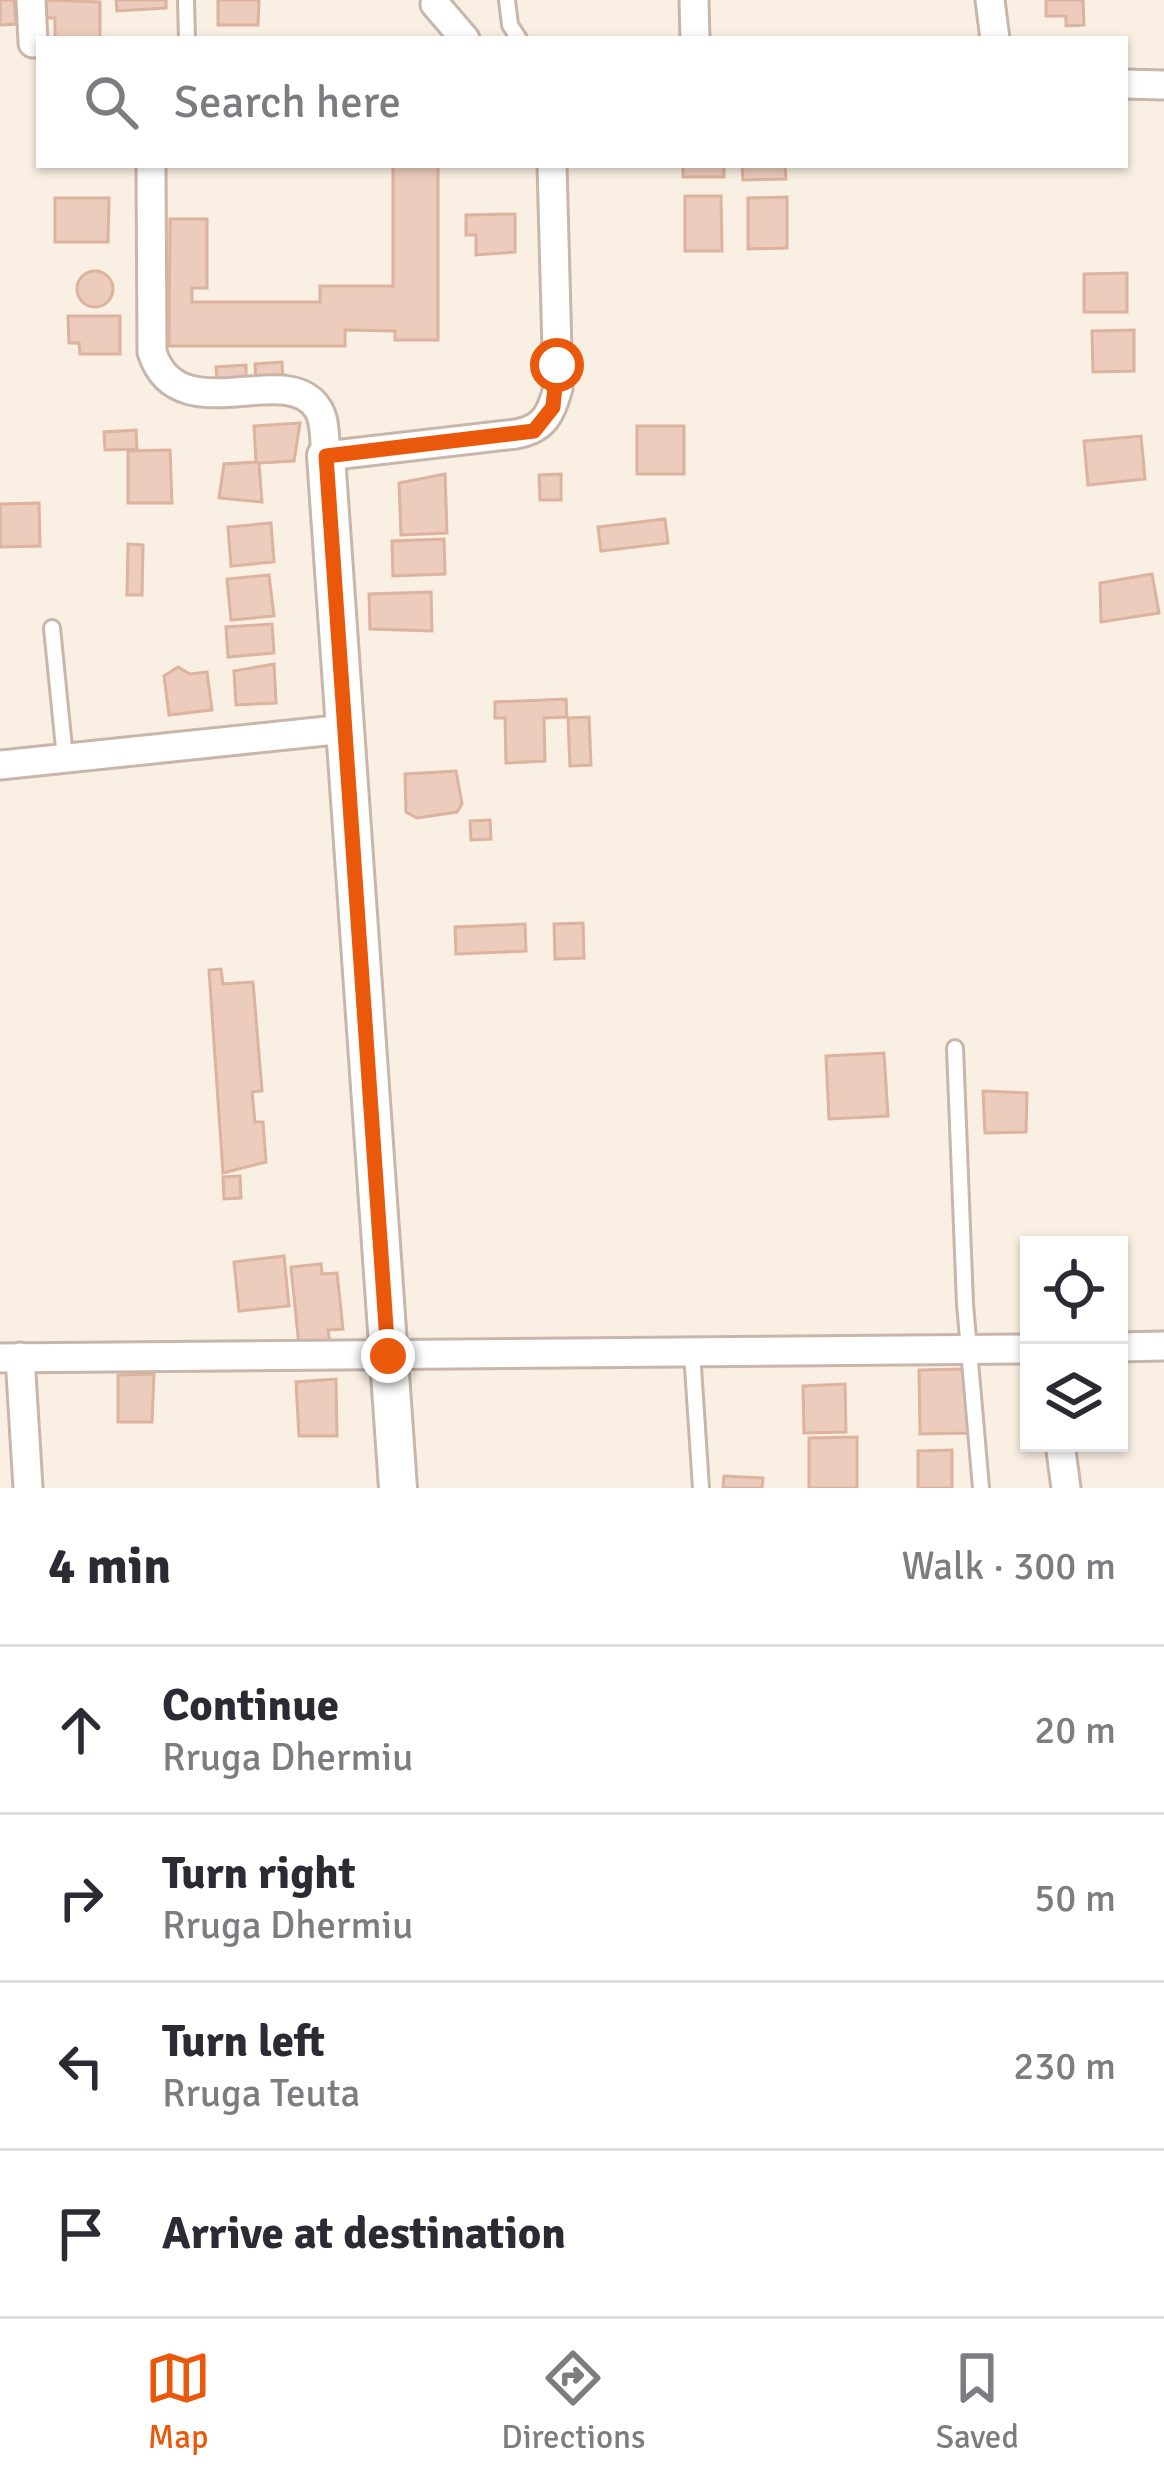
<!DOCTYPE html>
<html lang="en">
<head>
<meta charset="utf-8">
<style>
	:root { --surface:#fff; --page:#f7f7f7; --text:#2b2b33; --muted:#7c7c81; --line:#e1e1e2; --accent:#ea580c }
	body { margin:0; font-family:Signika,sans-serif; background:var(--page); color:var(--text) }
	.controls { position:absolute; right:36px; bottom:36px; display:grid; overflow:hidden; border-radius:0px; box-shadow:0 3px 9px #0004 }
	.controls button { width:108px; height:108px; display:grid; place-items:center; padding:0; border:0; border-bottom:3px solid var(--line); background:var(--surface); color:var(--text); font:60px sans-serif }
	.stop { position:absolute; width:36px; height:36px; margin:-27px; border:9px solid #ea580c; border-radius:50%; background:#fff }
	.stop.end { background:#ea580c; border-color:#fff; box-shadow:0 3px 12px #0008 }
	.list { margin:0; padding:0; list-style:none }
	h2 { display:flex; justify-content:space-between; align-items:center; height:156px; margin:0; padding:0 48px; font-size:51px }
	h2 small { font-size:39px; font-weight:400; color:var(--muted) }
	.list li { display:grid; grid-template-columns:78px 1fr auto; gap:36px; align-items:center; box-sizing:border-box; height:168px; padding:0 48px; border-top:3px solid var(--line) }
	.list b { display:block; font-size:45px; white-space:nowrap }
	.list p { margin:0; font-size:39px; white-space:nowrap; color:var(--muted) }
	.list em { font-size:39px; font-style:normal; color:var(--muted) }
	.icon { flex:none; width:66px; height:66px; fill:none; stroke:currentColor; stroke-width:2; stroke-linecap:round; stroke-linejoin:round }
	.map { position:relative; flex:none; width:1164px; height:1488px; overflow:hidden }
	.search { position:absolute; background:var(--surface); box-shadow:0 3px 9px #0004; left:36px; right:36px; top:36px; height:132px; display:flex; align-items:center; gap:30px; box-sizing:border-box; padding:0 42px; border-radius:0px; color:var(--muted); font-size:45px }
	.sheet { height:828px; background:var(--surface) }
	nav { display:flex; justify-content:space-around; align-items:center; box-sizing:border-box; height:168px; border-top:3px solid var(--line); background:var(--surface); font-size:33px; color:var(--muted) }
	nav a { display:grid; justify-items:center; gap:6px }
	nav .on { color:var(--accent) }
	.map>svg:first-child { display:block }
	.building { fill:#ecccbc; stroke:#ddb29e; stroke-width:3 }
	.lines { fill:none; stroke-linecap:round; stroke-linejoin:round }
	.service-casing { stroke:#c9b6aa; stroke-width:20 }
	.minor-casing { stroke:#c9b6aa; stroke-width:33 }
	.tertiary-casing { stroke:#c9b6aa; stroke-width:42 }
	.service { stroke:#fff; stroke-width:14 }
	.minor { stroke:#fff; stroke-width:27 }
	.tertiary { stroke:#fff; stroke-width:36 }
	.route { stroke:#ea580c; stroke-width:15 }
</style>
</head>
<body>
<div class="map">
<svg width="1164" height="1488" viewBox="0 0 1164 1488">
	<rect width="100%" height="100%" fill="#f9efe2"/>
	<path class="building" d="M 0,0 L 14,0 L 16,24 L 0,25 Z
		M 49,0 L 100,2 L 100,39 L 55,39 L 55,18 L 40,18 L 40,3 Z
		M 116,0 L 166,0 L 166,8 L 117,11 Z
		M 218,0 L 259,0 L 258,25 L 218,25 Z
		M 1046,0 L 1083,0 L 1084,25 L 1066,26 L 1066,16 L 1046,16 Z
		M 393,165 L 438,165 L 438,340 L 395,340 L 395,331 L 345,330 L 345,346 L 169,346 L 170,219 L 207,219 L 207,288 L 192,288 L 192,302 L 320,302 L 320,286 L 393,286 Z
		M 683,165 L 724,165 L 724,177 L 683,177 Z
		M 742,165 L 785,165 L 786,179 L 743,180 Z
		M 685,196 L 721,196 L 722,251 L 685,251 Z
		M 787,197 L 787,248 L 748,249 L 748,198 Z
		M 55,198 L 109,198 L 108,242 L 55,242 Z
		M 515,214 L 515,252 L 476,255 L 476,235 L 466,235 L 466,215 Z
		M77 289a18 18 0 1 1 36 0a18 18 0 1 1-36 0Z
		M 1127,273 L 1127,312 L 1084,312 L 1084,274 Z
		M 68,316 L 120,316 L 120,354 L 80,354 L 79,343 L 69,343 Z
		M 1134,330 L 1134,371 L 1093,372 L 1092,331 Z
		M 282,362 L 283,381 L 256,383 L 255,364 Z
		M 246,365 L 246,381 L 217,383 L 216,367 Z
		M 300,423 L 294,461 L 259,463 L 262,502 L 219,498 L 224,464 L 256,462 L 254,426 Z
		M 637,426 L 684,426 L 684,474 L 637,474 Z
		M 136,430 L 137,449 L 105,450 L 104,432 Z
		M 1141,436 L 1145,479 L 1088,485 L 1084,441 Z
		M 170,450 L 172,503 L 128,503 L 128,451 Z
		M 445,474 L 447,533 L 401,535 L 399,483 Z
		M 561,474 L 561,500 L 540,500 L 539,475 Z
		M 39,503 L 40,546 L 0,547 L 0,504 Z
		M 665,519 L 668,543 L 601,551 L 598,527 Z
		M 271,523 L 274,562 L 231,566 L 228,527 Z
		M 444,539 L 445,574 L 393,576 L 392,541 Z
		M 128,544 L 143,545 L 142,595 L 127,595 Z
		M 1152,574 L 1159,613 L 1101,622 L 1100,583 Z
		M 269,575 L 274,616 L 231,620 L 227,579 Z
		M 431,592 L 432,631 L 370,629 L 369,594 Z
		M 272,624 L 274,653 L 228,657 L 226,627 Z
		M 274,664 L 276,703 L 236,705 L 234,671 Z
		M 178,667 L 190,674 L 207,672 L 212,710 L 169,715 L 164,676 Z
		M 566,699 L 567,717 L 544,718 L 545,761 L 506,763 L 505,718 L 495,718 L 495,702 Z
		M 589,717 L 591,765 L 570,766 L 568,718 Z
		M 456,771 L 462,804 L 457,812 L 417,818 L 406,812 L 405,774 Z
		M 490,820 L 491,839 L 471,840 L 470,821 Z
		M 583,923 L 584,958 L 555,959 L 554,924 Z
		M 525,924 L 526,951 L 456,954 L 455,927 Z
		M 221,969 L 223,984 L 253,982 L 262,1091 L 252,1092 L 255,1122 L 263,1122 L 266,1162 L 223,1173 L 209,970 Z
		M 884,1053 L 888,1116 L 829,1119 L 826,1056 Z
		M 983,1091 L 1027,1093 L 1026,1132 L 985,1133 Z
		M 240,1176 L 241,1198 L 224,1199 L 223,1177 Z
		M 284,1256 L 289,1306 L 239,1311 L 234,1262 Z
		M 321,1264 L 322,1274 L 337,1273 L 343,1329 L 328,1330 L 330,1343 L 299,1346 L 291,1267 Z
		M 968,1369 L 969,1433 L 920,1434 L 919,1370 Z
		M 154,1374 L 152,1422 L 118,1422 L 118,1375 Z
		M 336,1379 L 337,1436 L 299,1436 L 296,1382 Z
		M 845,1384 L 846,1432 L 804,1433 L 803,1386 Z
		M 857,1437 L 857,1488 L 809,1488 L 809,1438 Z
		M 952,1450 L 952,1488 L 918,1488 L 918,1451 Z
		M 724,1476 L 763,1478 L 762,1488 L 723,1488 Z"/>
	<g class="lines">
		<defs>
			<path id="service" d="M 186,0 L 187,39
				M 507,0 L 510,25 L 519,39
				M 52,628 L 65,758
				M 955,1048 L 965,1304 L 981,1488
				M 692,1352 L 701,1488"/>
			<path id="minor" d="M 31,0 L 33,43
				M 694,0 L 695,39
				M 990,0 L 995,39
				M 435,4 L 465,39
				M 1125,84 L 1164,85
				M 151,165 L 152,352 C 178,434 287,358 318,409 C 326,421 324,441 326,456 L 516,434 C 544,429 551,414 558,388 L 552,165
				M 0,765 L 345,729
				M 1119,1347 L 1164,1346
				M 20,1357 L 28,1488
				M 0,1358 L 1029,1349
				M 1060,1443 L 1066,1488"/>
			<path id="tertiary" d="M 326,456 L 398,1488"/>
		</defs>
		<use href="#service" class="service-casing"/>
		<use href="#minor" class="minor-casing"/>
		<use href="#tertiary" class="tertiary-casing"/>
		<use href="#service" class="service"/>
		<use href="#minor" class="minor"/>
		<use href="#tertiary" class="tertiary"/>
	</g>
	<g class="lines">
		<path class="route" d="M 388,1356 L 326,456 L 534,431 L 553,407 L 557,365"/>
	</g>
</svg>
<div class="controls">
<button><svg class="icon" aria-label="locate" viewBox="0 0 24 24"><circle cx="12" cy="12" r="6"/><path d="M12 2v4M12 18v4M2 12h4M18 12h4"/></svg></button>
<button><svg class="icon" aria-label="layers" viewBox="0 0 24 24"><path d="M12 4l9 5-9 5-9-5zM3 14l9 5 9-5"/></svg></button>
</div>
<div class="stop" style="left:557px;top:365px"></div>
<div class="stop end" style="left:388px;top:1356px"></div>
<div class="search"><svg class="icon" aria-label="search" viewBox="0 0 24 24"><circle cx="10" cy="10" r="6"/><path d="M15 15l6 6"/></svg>Search here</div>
</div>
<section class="sheet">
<h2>4 min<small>Walk · 300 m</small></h2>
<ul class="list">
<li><svg class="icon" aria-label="ahead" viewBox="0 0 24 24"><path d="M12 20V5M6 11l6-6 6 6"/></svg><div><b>Continue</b><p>Rruga Dhermiu</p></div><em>20 m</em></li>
<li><svg class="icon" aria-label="right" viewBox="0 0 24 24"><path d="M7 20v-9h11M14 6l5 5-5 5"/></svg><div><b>Turn right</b><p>Rruga Dhermiu</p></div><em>50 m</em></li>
<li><svg class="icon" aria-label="left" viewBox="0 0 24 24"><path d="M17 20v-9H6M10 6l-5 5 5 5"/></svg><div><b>Turn left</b><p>Rruga Teuta</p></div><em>230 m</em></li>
<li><svg class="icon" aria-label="arrive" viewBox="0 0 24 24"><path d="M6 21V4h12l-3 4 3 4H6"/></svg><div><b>Arrive at destination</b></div></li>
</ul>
</section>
<nav>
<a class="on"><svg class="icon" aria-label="map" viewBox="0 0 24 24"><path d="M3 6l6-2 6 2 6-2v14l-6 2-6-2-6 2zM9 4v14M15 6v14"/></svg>Map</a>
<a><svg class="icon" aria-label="directions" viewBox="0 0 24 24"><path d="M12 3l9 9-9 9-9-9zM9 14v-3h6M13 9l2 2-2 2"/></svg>Directions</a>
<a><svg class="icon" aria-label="saved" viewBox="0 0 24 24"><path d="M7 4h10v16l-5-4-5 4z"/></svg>Saved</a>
</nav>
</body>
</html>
